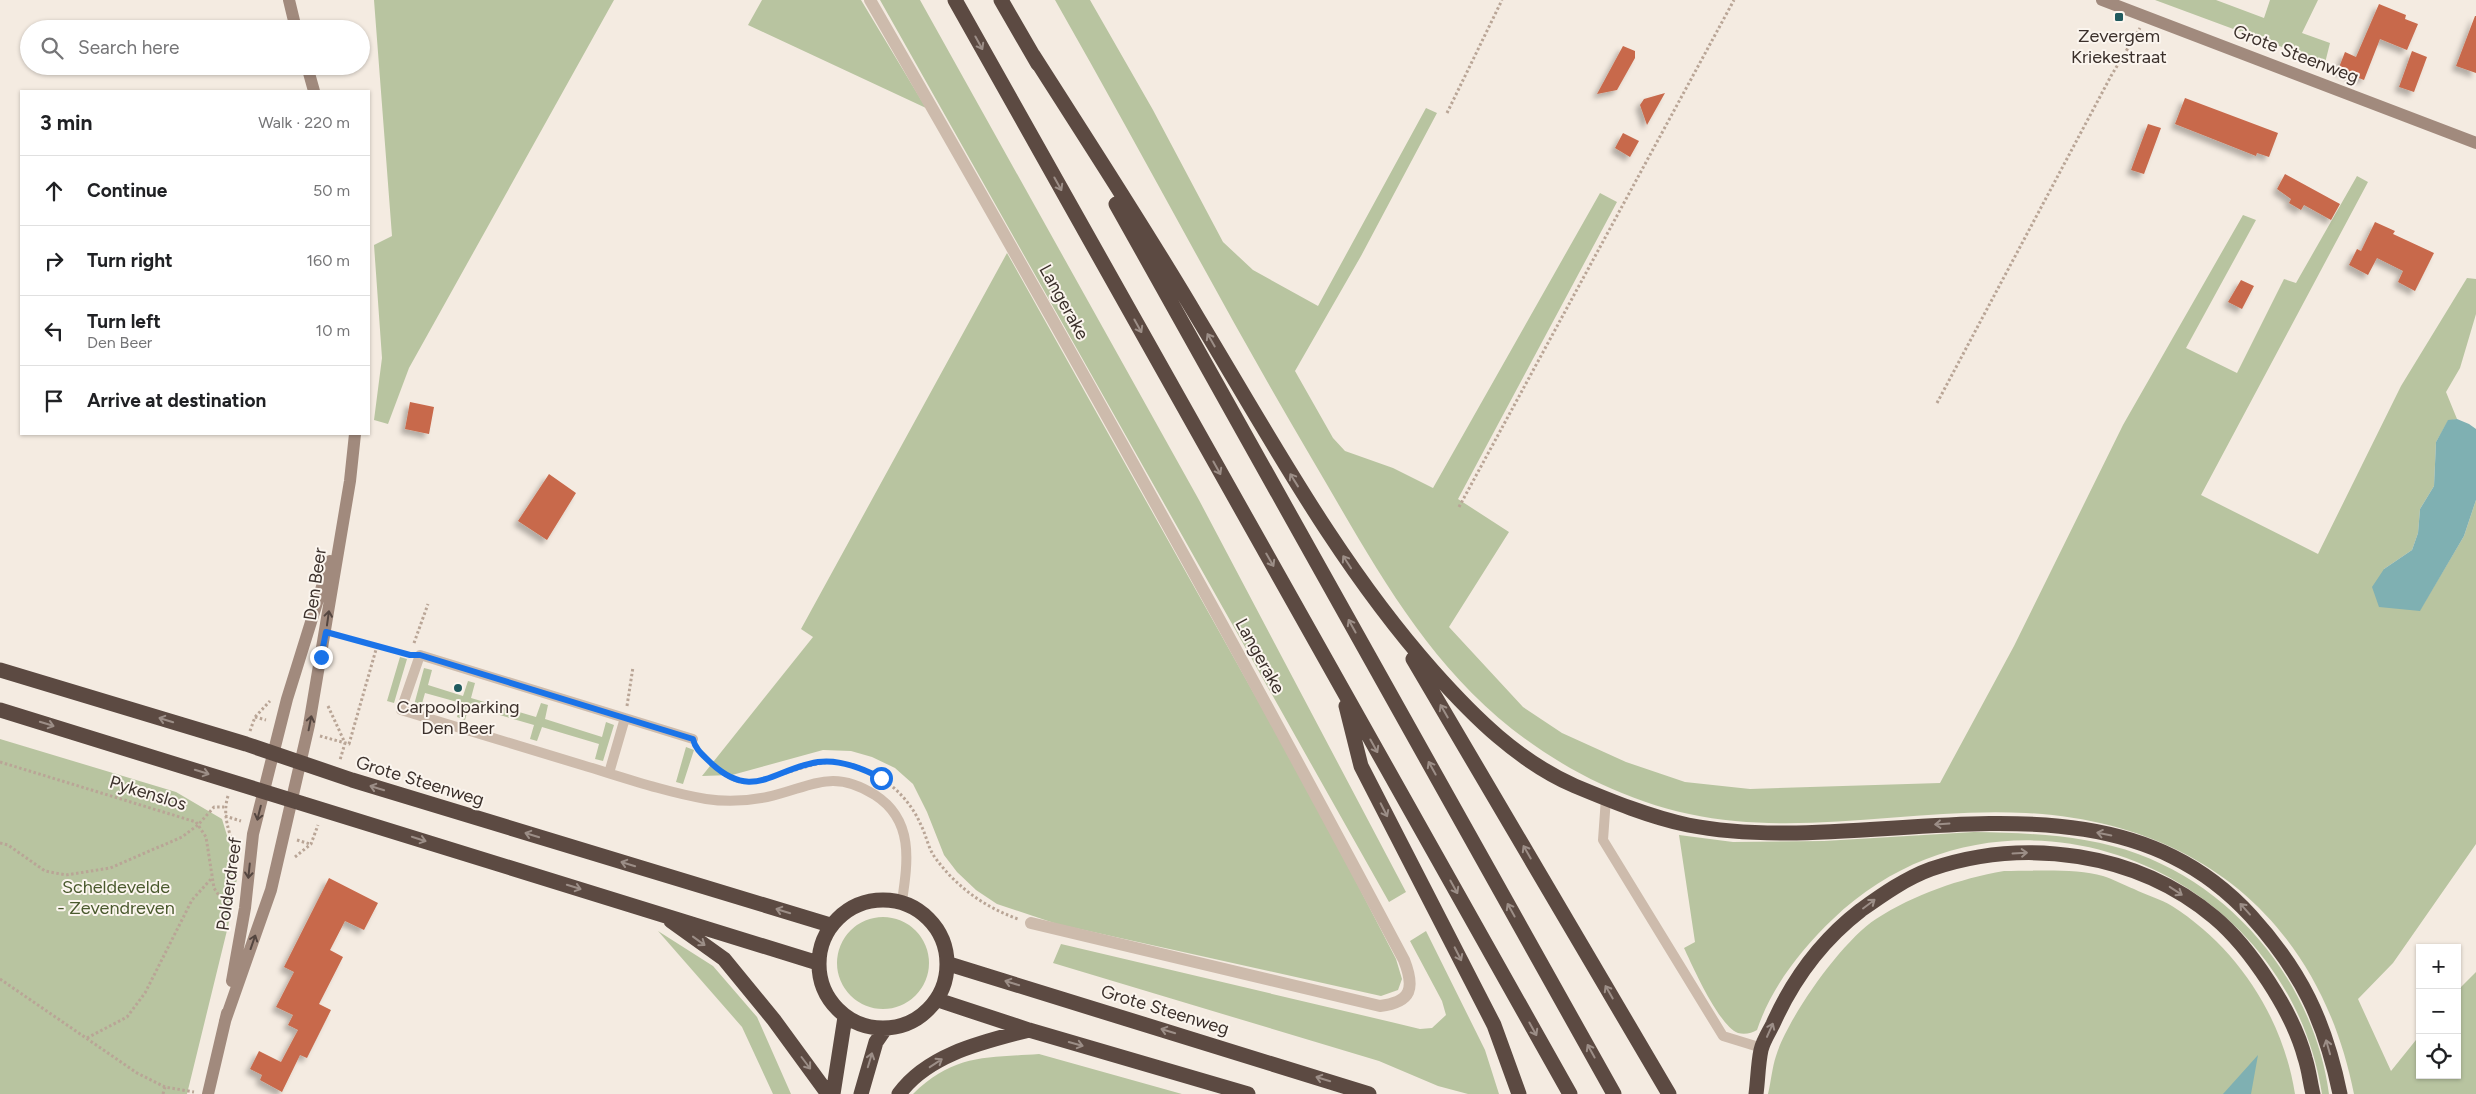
<!DOCTYPE html>
<html lang="en">
<head>
<meta charset="utf-8">
<style>
	:root { --surface:#fff; --page:#f2f2f2; --text:#202124; --muted:#757577; --line:#e0e0e0 }
	body { margin:0; font-family:Figtree,sans-serif; background:var(--page); color:var(--text) }
	.controls { position:absolute; right:15px; bottom:15px; display:grid; overflow:hidden; border-radius:0px; box-shadow:0 1px 4px #0004 }
	.controls button { width:45px; height:45px; display:grid; place-items:center; padding:0; border:0; border-bottom:1px solid var(--line); background:var(--surface); color:var(--text); font:25px sans-serif }
	.stop { position:absolute; width:15px; height:15px; margin:-11px; border:4px solid #1a73e8; border-radius:50%; background:#fff }
	.stop.end { background:#1a73e8; border-color:#fff; box-shadow:0 1px 5px #0008 }
	.list { margin:0; padding:0; list-style:none }
	h2 { display:flex; justify-content:space-between; align-items:center; height:65px; margin:0; padding:0 20px; font-size:21px }
	h2 small { font-size:16px; font-weight:400; color:var(--muted) }
	.list li { display:grid; grid-template-columns:32px 1fr auto; gap:15px; align-items:center; box-sizing:border-box; height:70px; padding:0 20px; border-top:1px solid var(--line) }
	.list b { display:block; font-size:19px; white-space:nowrap }
	.list p { margin:0; font-size:16px; white-space:nowrap; color:var(--muted) }
	.list em { font-size:16px; font-style:normal; color:var(--muted) }
	.icon { flex:none; width:28px; height:28px; fill:none; stroke:currentColor; stroke-width:2; stroke-linecap:round; stroke-linejoin:round }
	.map { position:relative; flex:none; width:2476px; height:1094px; overflow:hidden }
	.search { position:absolute; background:var(--surface); box-shadow:0 1px 4px #0004; left:20px; top:20px; width:350px; height:55px; display:flex; align-items:center; gap:12px; box-sizing:border-box; padding:0 18px; border-radius:28px; color:var(--muted); font-size:19px }
	.panel { position:absolute; background:var(--surface); box-shadow:0 1px 4px #0004; left:20px; top:90px; width:350px; height:345px; border-radius:0px }
	.map>svg:first-child { display:block }
	.green { fill:#b8c4a0 }
	.water { fill:#7fb0b2 }
	.building { fill:#c8694b; filter:url(#shadow) }
	.lines { fill:none; stroke-linecap:round; stroke-linejoin:round }
	.path { stroke:#b9a596; stroke-width:3; stroke-dasharray:2.5 2.5; stroke-linecap:butt }
	.lane { stroke:#cdbbac; stroke-width:10 }
	.street { stroke:#cdbbac; stroke-width:12 }
	.secondary { stroke:#a18a7d; stroke-width:12 }
	.highway { stroke:#5c4a42; stroke-width:15 }
	.oneway { stroke:#9c8e87 }
	.oneway2 { stroke:#544640 }
	.route { stroke:#1a73e8; stroke-width:6 }
	.poi-dot { fill:#1f5a5e; stroke:#fbf5ee; stroke-width:2 }
	.labels { text-anchor:middle; stroke-width:4; stroke-linejoin:round; paint-order:stroke }
	.poi-label { font-size:18px; fill:#3b302b; stroke:#fbf5ee }
	.street-label { font-size:18px; fill:#3b302b; stroke:#fbf5ee }
	.park-label { font-size:18px; fill:#4a5a2e; stroke:#fbf5ee }
</style>
</head>
<body>
<div class="map">
<svg width="2476" height="1094" viewBox="0 0 2476 1094">
	<defs>
		<filter id="shadow"><feDropShadow dx="-4.5" dy="4.5" stdDeviation="2.5" flood-color="#0004"/></filter>
	</defs>
	<rect width="100%" height="100%" fill="#f4ebe1"/>
	<path class="green" d="M 374,0 L 614,0 L 409,368 L 388,424 L 374,420 L 382,358 L 374,245 L 392,236 Z
		M 762,0 L 861,0 L 926,108 L 748,25 Z
		M 880,0 L 920,0 L 1199,500 L 1406,892 L 1389,902 Z
		M 1055,0 L 1090,0 L 1153,110 L 1223,242 L 1253,270 L 1318,306 L 1426,108 L 1437,113 L 1361,256 L 1295,371 L 1333,438 L 1345,451 L 1393,468 L 1433,488 L 1600,193 L 1617,202 L 1458,499 L 1509,532 L 1449,627 L 1523,707 L 1562,733 L 1626,762 L 1685,782 L 1750,789 L 1940,783 L 2014,646 L 2123,425 L 2243,215 L 2256,220 L 2186,348 L 2237,373 L 2284,279 L 2296,283 L 2357,176 L 2368,182 L 2201,495 L 2318,554 L 2401,386 L 2467,278 L 2476,279 L 2476,314 L 2460,368 L 2446,392 L 2457,419 L 2448,421 L 2436,442 L 2434,486 L 2420,509 L 2418,533 L 2412,550 L 2384,569 L 2420,610 L 2464,536 L 2476,500 L 2476,844 L 2393,963 L 2358,999 L 2391,1071 L 2420,1035 L 2420,1075 L 2457,1075 L 2457,991 L 2476,972 L 2476,1094 L 2354,1094 C 2320,923 2200,822 2026,813 C 1929,808 1832,830 1735,821 C 1654,814 1576,779 1512,729 C 1421,657 1370,557 1312,459 C 1223,308 1142,152 1055,0 Z
		M 2155,0 L 2216,0 L 2264,18 L 2270,0 L 2318,0 L 2302,33 L 2330,43 L 2325,63 Z
		M 1007,253 L 1317,806 L 1396,959 L 1402,979 L 1398,990 L 1381,996 L 1057,924 L 997,904 L 976,890 L 957,872 L 944,855 L 927,812 L 913,784 L 895,768 L 872,757 L 851,751 L 823,750 L 732,775 L 702,776 L 813,637 L 801,629 Z
		M 400,657 L 407,659 L 394,703 L 387,701 Z
		M 424,668 L 432,670 L 428,685 L 463,696 L 468,681 L 475,683 L 471,698 L 536,717 L 541,703 L 548,705 L 545,719 L 602,737 L 606,722 L 614,725 L 603,761 L 595,759 L 599,744 L 542,727 L 537,741 L 530,739 L 534,725 L 469,706 L 465,720 L 457,717 L 461,703 L 425,693 L 421,707 L 414,705 Z
		M 0,739 L 176,792 L 222,819 L 238,872 L 231,914 L 187,1094 L 0,1094 Z
		M 686,747 L 694,750 L 683,784 L 676,782 Z
		M 1974,832 C 2029,833 2086,835 2138,854 C 2239,891 2315,988 2329,1094 L 2322,1094 C 2286,864 2005,755 1833,919 C 1801,949 1771,988 1757,1030 C 1752,1033 1745,1035 1738,1033 C 1719,1026 1693,967 1684,948 L 1695,942 L 1679,835 L 1733,842 L 1824,841 Z
		M 2004,871 C 2033,871 2076,868 2103,876 C 2113,879 2124,885 2134,889 C 2146,895 2161,899 2172,906 C 2238,948 2283,1018 2295,1094 L 1768,1094 C 1771,1082 1772,1068 1776,1056 C 1788,1017 1842,941 1876,919 C 1915,894 1959,879 2004,871 Z
		M837 963a46 46 0 1 1 92 0a46 46 0 1 1-92 0Z
		M 658,931 L 713,966 L 757,1017 L 791,1094 L 773,1094 L 742,1027 Z
		M 1426,931 L 1485,1050 L 1499,1094 L 1468,1094 L 1438,1086 L 1379,1061 L 1053,963 L 1061,944 L 1391,1022 L 1420,1029 L 1432,1028 L 1446,1015 L 1442,1001 L 1410,941 Z
		M 1039,1054 L 1182,1094 L 913,1094 C 954,1054 985,1058 1039,1054 Z"/>
	<path class="water" d="M 2457,419 L 2469,424 L 2476,429 L 2476,500 L 2464,536 L 2420,611 L 2379,607 L 2372,587 L 2384,569 L 2412,550 L 2418,533 L 2420,509 L 2434,486 L 2436,442 L 2448,420 Z
		M 2258,1055 L 2251,1094 L 2223,1094 Z"/>
	<path class="building" d="M 2379,4 L 2406,15 L 2405,19 L 2418,24 L 2407,50 L 2380,39 L 2364,80 L 2338,70 L 2345,52 L 2356,57 Z
		M 2475,16 L 2476,16 L 2476,73 L 2456,66 Z
		M 1623,46 L 1635,51 L 1635,58 L 1617,90 L 1597,94 Z
		M 2412,51 L 2427,57 L 2414,92 L 2399,87 Z
		M 1665,93 L 1647,125 L 1640,105 L 1644,99 Z
		M 2185,98 L 2278,133 L 2269,157 L 2257,153 L 2256,156 L 2175,124 Z
		M 2148,124 L 2161,128 L 2144,174 L 2131,170 Z
		M 1623,133 L 1639,141 L 1630,157 L 1615,148 Z
		M 2285,174 L 2340,204 L 2331,220 L 2304,205 L 2301,210 L 2289,203 L 2291,199 L 2277,189 Z
		M 2375,222 L 2395,231 L 2393,234 L 2434,253 L 2415,291 L 2398,282 L 2403,271 L 2377,258 L 2368,275 L 2349,265 L 2357,249 L 2361,251 Z
		M 2241,280 L 2254,286 L 2242,309 L 2228,302 Z
		M 410,402 L 434,407 L 429,434 L 405,429 Z
		M 549,474 L 576,493 L 547,540 L 518,521 Z
		M 329,878 L 378,903 L 364,930 L 345,921 L 330,950 L 343,957 L 319,1004 L 331,1010 L 307,1058 L 300,1055 L 282,1092 L 260,1080 L 262,1075 L 250,1069 L 259,1051 L 281,1062 L 298,1030 L 288,1025 L 293,1015 L 276,1007 L 294,972 L 284,967 Z"/>
	<g class="lines">
		<path class="path" d="M 1447,113 L 1502,0
			M 1937,403 L 2111,76 L 2140,28
			M 1459,507 L 1734,0
			M 339,635 L 407,654
			M 414,643 L 428,604
			M 328,706 L 345,743 L 340,760
			M 627,706 L 633,667
			M 255,717 L 266,720
			M 250,731 L 255,717 L 270,701
			M 320,736 L 349,744 L 377,646
			M 698,750 C 710,761 723,778 740,782 C 746,783 753,781 759,780 C 795,774 824,752 862,768 C 889,780 909,798 921,825 C 926,835 928,847 934,856 C 955,886 984,907 1018,919
			M 0,762 L 196,822 L 206,837 L 214,888 L 218,894 L 231,902
			M 228,796 C 222,815 229,831 235,850
			M 225,816 L 241,821
			M 297,840 L 310,844
			M 0,843 L 8,845 L 45,871 L 66,875 L 110,868 L 182,837 L 198,825 L 214,807 L 224,807
			M 295,857 L 311,844 L 318,825
			M 0,979 L 137,1073 L 165,1087 L 194,1092
			M 87,1038 L 127,1017 L 145,993 L 192,900 L 211,879
			M 163,1094 L 165,1087"/>
		<path class="lane" d="M 693,739 L 420,655 L 401,710 C 461,728 522,747 582,765 C 622,777 665,792 706,799 C 726,802 747,801 767,797 C 810,788 831,767 875,795 C 914,820 908,861 902,901
			M 609,773 L 625,718
			M 1606,798 L 1603,840 L 1723,1036 L 1762,1048"/>
		<path class="street" d="M 870,0 C 1053,317 1232,637 1404,960 C 1415,988 1412,1002 1380,1006 L 1031,923"/>
		<path class="secondary" d="M 289,0 L 296,29
			M 2102,0 L 2476,143
			M 307,66 L 314,91
			M 232,981 L 245,908 L 253,834 L 287,699 L 330,561
			M 225,1021 L 271,890 L 309,725 L 350,481 L 355,434
			M 208,1094 L 227,1013"/>
		<path class="highway" d="M 955,0 L 1570,1094
			M 1001,0 L 1038,64
			M 1033,55 C 1089,143 1146,230 1199,320 C 1272,441 1339,565 1433,671 C 1474,717 1518,761 1575,786 C 1611,801 1650,817 1688,825 C 1872,861 2104,755 2251,916 C 2301,971 2325,1021 2340,1094
			M 1116,204 L 1614,1094
			M 1413,659 L 1669,1094
			M 0,670 L 246,744 L 352,780 L 830,925
			M 1346,706 L 1361,766 L 1494,1025 L 1519,1094
			M 0,710 L 818,963
			M819 964a64 64 0 1 1 128 0a64 64 0 1 1-128 0Z
			M 671,921 L 724,959 L 774,1020 L 828,1094
			M 949,964 L 1369,1094
			M 938,1000 L 1029,1030 L 1248,1094
			M 833,1094 L 845,1017
			M 861,1094 L 876,1042 L 885,1029
			M 899,1094 C 928,1054 983,1042 1029,1030
			M 1756,1094 C 1758,1079 1758,1064 1761,1050 C 1763,1041 1769,1032 1773,1024 C 1793,979 1822,940 1861,910 C 1882,895 1906,878 1931,869 C 2025,837 2136,852 2214,917 C 2250,947 2293,1012 2305,1058 C 2309,1070 2310,1082 2313,1094"/>
	</g>
	<defs><path id="oneway-shaft" d="M-6 0H5M1.5-3L5.5 0L1.5 3" fill="none" stroke-width="1.6" stroke-linecap="round" stroke-linejoin="round" transform="scale(1.25)"/></defs>
	<g class="oneway">
		<use href="#oneway-shaft" transform="translate(979 43) rotate(61)"/>
		<use href="#oneway-shaft" transform="translate(1058 184) rotate(61)"/>
		<use href="#oneway-shaft" transform="translate(1138 326) rotate(61)"/>
		<use href="#oneway-shaft" transform="translate(1211 340) rotate(-120)"/>
		<use href="#oneway-shaft" transform="translate(1217 468) rotate(61)"/>
		<use href="#oneway-shaft" transform="translate(1294 480) rotate(-122)"/>
		<use href="#oneway-shaft" transform="translate(1270 560) rotate(60)"/>
		<use href="#oneway-shaft" transform="translate(1347 562) rotate(-123)"/>
		<use href="#oneway-shaft" transform="translate(1352 626) rotate(-119)"/>
		<use href="#oneway-shaft" transform="translate(1444 711) rotate(-120)"/>
		<use href="#oneway-shaft" transform="translate(166 720) rotate(-163)"/>
		<use href="#oneway-shaft" transform="translate(47 724) rotate(17)"/>
		<use href="#oneway-shaft" transform="translate(1374 746) rotate(61)"/>
		<use href="#oneway-shaft" transform="translate(1432 768) rotate(-119)"/>
		<use href="#oneway-shaft" transform="translate(202 772) rotate(17)"/>
		<use href="#oneway-shaft" transform="translate(377 788) rotate(-163)"/>
		<use href="#oneway-shaft" transform="translate(1384 810) rotate(63)"/>
		<use href="#oneway-shaft" transform="translate(1942 824) rotate(176)"/>
		<use href="#oneway-shaft" transform="translate(2104 834) rotate(-169)"/>
		<use href="#oneway-shaft" transform="translate(532 835) rotate(-163)"/>
		<use href="#oneway-shaft" transform="translate(419 839) rotate(18)"/>
		<use href="#oneway-shaft" transform="translate(1527 852) rotate(-120)"/>
		<use href="#oneway-shaft" transform="translate(2020 853) rotate(-3)"/>
		<use href="#oneway-shaft" transform="translate(628 864) rotate(-163)"/>
		<use href="#oneway-shaft" transform="translate(574 887) rotate(17)"/>
		<use href="#oneway-shaft" transform="translate(1454 887) rotate(61)"/>
		<use href="#oneway-shaft" transform="translate(2176 891) rotate(33)"/>
		<use href="#oneway-shaft" transform="translate(1869 904) rotate(-37)"/>
		<use href="#oneway-shaft" transform="translate(2245 909) rotate(-132)"/>
		<use href="#oneway-shaft" transform="translate(1511 910) rotate(-119)"/>
		<use href="#oneway-shaft" transform="translate(783 911) rotate(-163)"/>
		<use href="#oneway-shaft" transform="translate(699 941) rotate(36)"/>
		<use href="#oneway-shaft" transform="translate(1458 954) rotate(63)"/>
		<use href="#oneway-shaft" transform="translate(1012 983) rotate(-163)"/>
		<use href="#oneway-shaft" transform="translate(1609 992) rotate(-120)"/>
		<use href="#oneway-shaft" transform="translate(1533 1029) rotate(61)"/>
		<use href="#oneway-shaft" transform="translate(1770 1030) rotate(-66)"/>
		<use href="#oneway-shaft" transform="translate(1168 1031) rotate(-163)"/>
		<use href="#oneway-shaft" transform="translate(1076 1044) rotate(16)"/>
		<use href="#oneway-shaft" transform="translate(2328 1047) rotate(-106)"/>
		<use href="#oneway-shaft" transform="translate(1591 1051) rotate(-119)"/>
		<use href="#oneway-shaft" transform="translate(870 1060) rotate(-73)"/>
		<use href="#oneway-shaft" transform="translate(806 1063) rotate(53)"/>
		<use href="#oneway-shaft" transform="translate(936 1063) rotate(-33)"/>
		<use href="#oneway-shaft" transform="translate(1323 1079) rotate(-163)"/>
	</g>
	<g class="oneway2">
		<use href="#oneway-shaft" transform="translate(328 618) rotate(-82)"/>
		<use href="#oneway-shaft" transform="translate(310 723) rotate(-79)"/>
		<use href="#oneway-shaft" transform="translate(259 813) rotate(104)"/>
		<use href="#oneway-shaft" transform="translate(249 871) rotate(96)"/>
		<use href="#oneway-shaft" transform="translate(253 942) rotate(-71)"/>
	</g>
	<g class="lines">
		<path class="route" d="M 321,657 L 326,632 L 410,655 L 420,655 L 693,739 C 695,749 703,755 711,763 C 753,802 773,769 818,762 C 839,759 862,768 881,778"/>
	</g>
	<g class="poi-dot">
		<rect x="2114" y="12" width="10" height="10" rx="2.5"/>
		<circle cx="458" cy="688" r="5"/>
	</g>
	<g class="labels">
		<g class="poi-label">
			<text x="2119" y="42">Zevergem<tspan x="2119" dy="21">Kriekestraat</tspan></text>
			<text x="458" y="713">Carpoolparking<tspan x="458" dy="21">Den Beer</tspan></text>
		</g>
		<g class="street-label">
			<text transform="translate(2296 54) rotate(21)" y="6">Grote Steenweg</text>
			<text transform="translate(1064 302) rotate(61)" y="6">Langerake</text>
			<text transform="translate(315 584) rotate(-82)" y="6">Den Beer</text>
			<text transform="translate(1260 656) rotate(61)" y="6">Langerake</text>
			<text transform="translate(420 781) rotate(17)" y="6">Grote Steenweg</text>
			<text transform="translate(148 793) rotate(17)" y="6">Pykenslos</text>
			<text transform="translate(229 884) rotate(-82)" y="6">Polderdreef</text>
			<text transform="translate(1165 1010) rotate(17)" y="6">Grote Steenweg</text>
		</g>
		<g class="park-label">
			<text x="116" y="893">Scheldevelde<tspan x="116" dy="21">- Zevendreven</tspan></text>
		</g>
	</g>
</svg>
<div class="controls">
<button>+</button>
<button>−</button>
<button><svg class="icon" aria-label="locate" viewBox="0 0 24 24"><circle cx="12" cy="12" r="6"/><path d="M12 2v4M12 18v4M2 12h4M18 12h4"/></svg></button>
</div>
<div class="stop" style="left:881px;top:778px"></div>
<div class="stop end" style="left:321px;top:657px"></div>
<div class="search"><svg class="icon" aria-label="search" viewBox="0 0 24 24"><circle cx="10" cy="10" r="6"/><path d="M15 15l6 6"/></svg>Search here</div>
<section class="panel">
<h2>3 min<small>Walk · 220 m</small></h2>
<ul class="list">
<li><svg class="icon" aria-label="ahead" viewBox="0 0 24 24"><path d="M12 20V5M6 11l6-6 6 6"/></svg><div><b>Continue</b></div><em>50 m</em></li>
<li><svg class="icon" aria-label="right" viewBox="0 0 24 24"><path d="M7 20v-9h11M14 6l5 5-5 5"/></svg><div><b>Turn right</b></div><em>160 m</em></li>
<li><svg class="icon" aria-label="left" viewBox="0 0 24 24"><path d="M17 20v-9H6M10 6l-5 5 5 5"/></svg><div><b>Turn left</b><p>Den Beer</p></div><em>10 m</em></li>
<li><svg class="icon" aria-label="arrive" viewBox="0 0 24 24"><path d="M6 21V4h12l-3 4 3 4H6"/></svg><div><b>Arrive at destination</b></div></li>
</ul>
</section>
</div>
</body>
</html>
